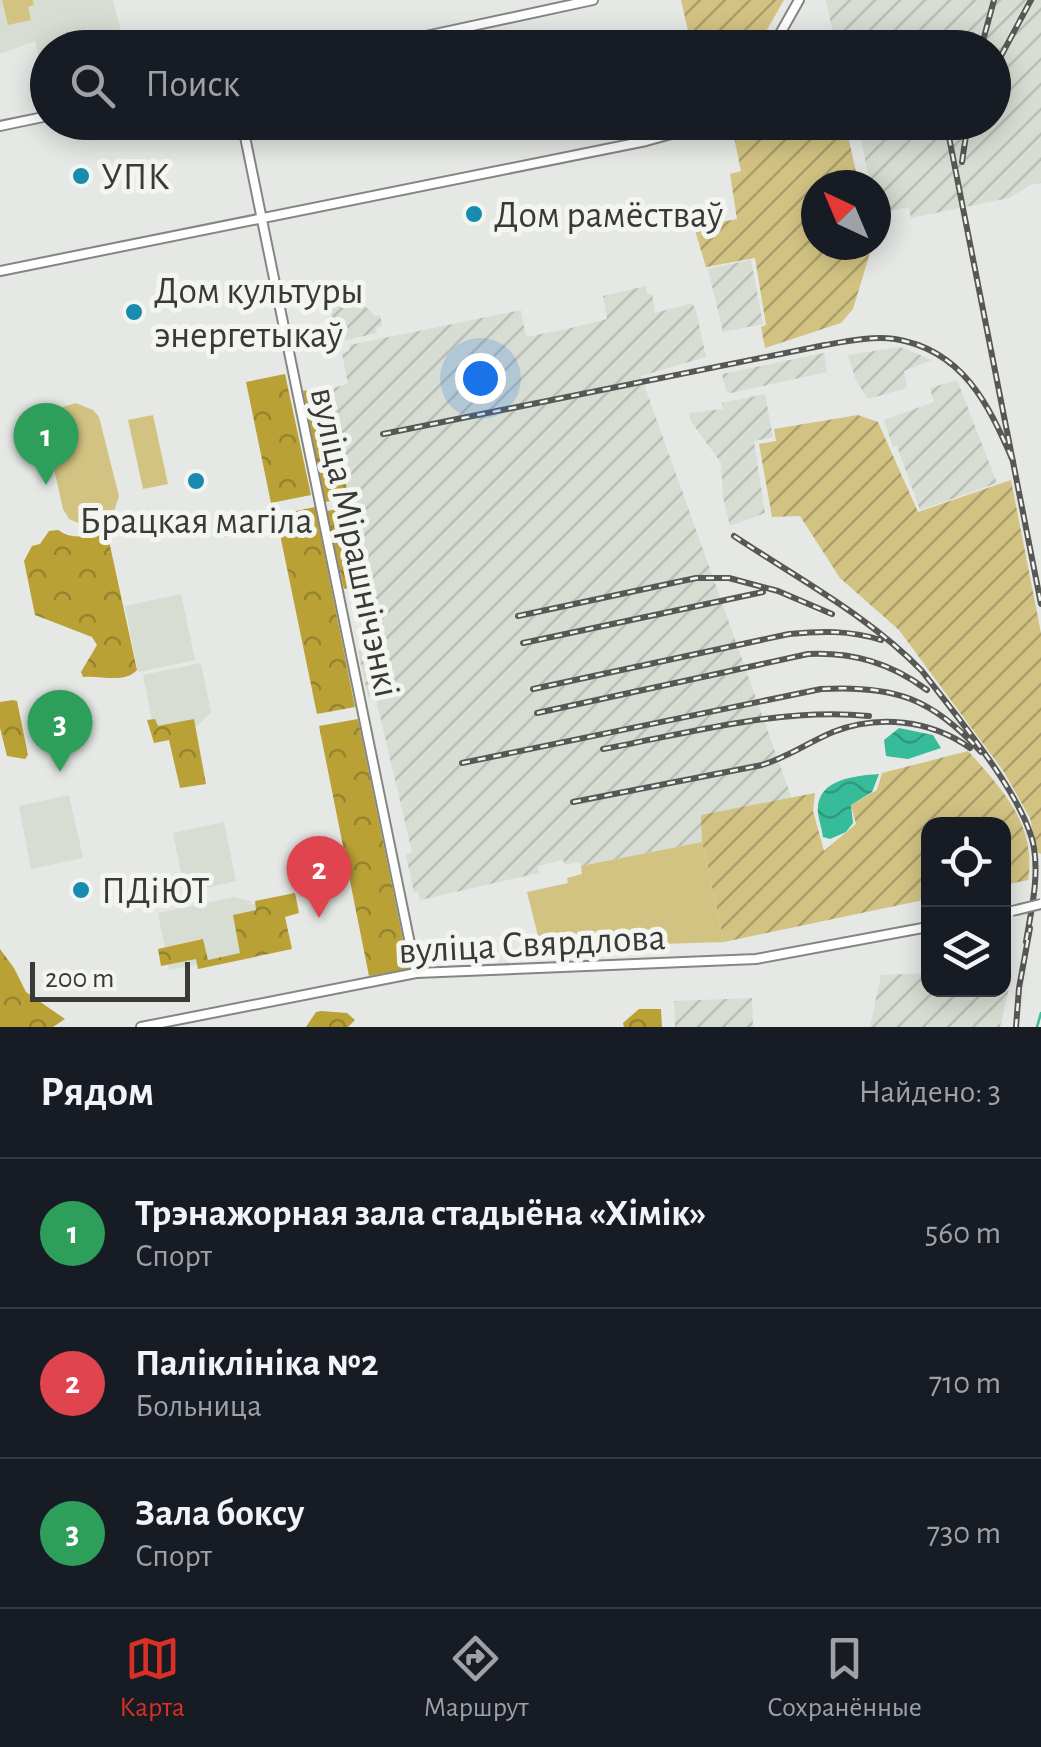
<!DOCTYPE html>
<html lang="ru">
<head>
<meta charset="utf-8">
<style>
	:root { --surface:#171b24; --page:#242831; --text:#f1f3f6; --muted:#9ea1a6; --line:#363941; --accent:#d93025 }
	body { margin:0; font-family:"Alegreya Sans",sans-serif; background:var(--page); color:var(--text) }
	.controls { position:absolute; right:30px; bottom:30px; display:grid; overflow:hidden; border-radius:20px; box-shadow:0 5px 25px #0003 }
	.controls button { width:90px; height:90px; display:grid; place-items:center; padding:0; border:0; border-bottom:2px solid var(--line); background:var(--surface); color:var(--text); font:50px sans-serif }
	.compass { position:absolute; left:801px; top:170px; width:90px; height:90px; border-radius:50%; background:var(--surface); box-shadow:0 5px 25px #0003; rotate:316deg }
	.scale { position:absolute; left:30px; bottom:25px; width:160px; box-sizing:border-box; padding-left:10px; border:5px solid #393938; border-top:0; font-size:28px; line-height:35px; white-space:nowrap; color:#393938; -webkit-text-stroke:8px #f3f5f1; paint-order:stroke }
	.you { position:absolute; left:480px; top:378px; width:35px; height:35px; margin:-25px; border:8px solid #fff; border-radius:50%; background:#1a73e8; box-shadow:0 0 0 15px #1a73e833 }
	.badge { display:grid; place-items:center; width:65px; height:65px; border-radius:50%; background:var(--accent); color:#fff; font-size:32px; font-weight:700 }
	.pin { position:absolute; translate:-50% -82px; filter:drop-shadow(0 2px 5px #0008) }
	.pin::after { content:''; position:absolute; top:52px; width:35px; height:30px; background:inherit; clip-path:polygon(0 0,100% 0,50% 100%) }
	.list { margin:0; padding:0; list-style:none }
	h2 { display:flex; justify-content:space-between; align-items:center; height:130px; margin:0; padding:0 40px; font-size:42px }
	h2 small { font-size:32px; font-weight:400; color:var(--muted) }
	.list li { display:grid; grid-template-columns:65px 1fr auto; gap:30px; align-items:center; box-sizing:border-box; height:150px; padding:0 40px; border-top:2px solid var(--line) }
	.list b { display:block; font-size:38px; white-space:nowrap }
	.list p { margin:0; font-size:32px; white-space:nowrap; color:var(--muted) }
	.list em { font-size:32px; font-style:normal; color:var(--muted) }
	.icon { flex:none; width:55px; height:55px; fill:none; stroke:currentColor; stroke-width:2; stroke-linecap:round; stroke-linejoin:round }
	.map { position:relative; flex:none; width:1041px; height:1027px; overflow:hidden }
	.search { position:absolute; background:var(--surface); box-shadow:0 5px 25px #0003; left:30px; right:30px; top:30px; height:110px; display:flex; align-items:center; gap:25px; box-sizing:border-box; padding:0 35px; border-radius:55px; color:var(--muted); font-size:38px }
	.sheet { height:580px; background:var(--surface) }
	nav { display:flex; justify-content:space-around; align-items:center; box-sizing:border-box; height:140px; border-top:2px solid var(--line); background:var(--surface); font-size:28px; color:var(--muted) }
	nav a { display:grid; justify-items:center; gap:5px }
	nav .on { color:var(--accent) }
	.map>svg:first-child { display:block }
	.built { fill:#d7ddd3 }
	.industrial { fill:url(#industrial-furrows) }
	.forest { fill:url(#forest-crowns) }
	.garden { fill:url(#garden-furrows) }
	.pitch { fill:#d3c383 }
	.water { fill:url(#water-waves) }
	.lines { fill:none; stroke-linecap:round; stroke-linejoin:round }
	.stream { stroke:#36bc98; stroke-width:2.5 }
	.tertiary-casing { stroke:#848683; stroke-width:12 }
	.secondary-casing { stroke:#848683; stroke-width:12 }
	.tertiary { stroke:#fff; stroke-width:8 }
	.secondary { stroke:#fff; stroke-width:8 }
	.rail-casing { stroke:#575856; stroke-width:6 }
	.rail { stroke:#f3f5f1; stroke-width:2.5; stroke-dasharray:8; stroke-linecap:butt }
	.secondary-bridge-casing { stroke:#848683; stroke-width:12; stroke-linecap:butt }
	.secondary-bridge { stroke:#fff; stroke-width:8 }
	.poi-dot { fill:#198bb0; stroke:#f3f5f1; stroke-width:4 }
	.labels { text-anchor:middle; stroke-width:10; stroke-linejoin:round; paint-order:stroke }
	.poi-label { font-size:38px; fill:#393938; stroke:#f3f5f1; text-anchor:start }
	.street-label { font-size:38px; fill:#393938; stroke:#f3f5f1 }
</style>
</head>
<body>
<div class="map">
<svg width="1041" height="1027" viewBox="0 0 1041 1027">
	<defs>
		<pattern id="industrial-furrows" width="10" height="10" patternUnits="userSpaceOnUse" patternTransform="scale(2.5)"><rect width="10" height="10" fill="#d7ddd3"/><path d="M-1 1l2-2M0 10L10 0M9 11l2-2" fill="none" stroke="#b9beb6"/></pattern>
		<pattern id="forest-crowns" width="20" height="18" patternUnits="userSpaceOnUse" patternTransform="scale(2.5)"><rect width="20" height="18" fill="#b9a136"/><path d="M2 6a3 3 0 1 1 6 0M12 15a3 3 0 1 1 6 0" fill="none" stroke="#97842f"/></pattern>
		<pattern id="garden-furrows" width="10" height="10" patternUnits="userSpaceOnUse" patternTransform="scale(2.5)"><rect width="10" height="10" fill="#d3c383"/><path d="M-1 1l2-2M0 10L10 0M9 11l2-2" fill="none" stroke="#ac9f6c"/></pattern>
		<pattern id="water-waves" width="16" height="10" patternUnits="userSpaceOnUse" patternTransform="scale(2.5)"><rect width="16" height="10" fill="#36bc98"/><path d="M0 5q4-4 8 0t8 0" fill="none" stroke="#2f9a7d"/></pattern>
	</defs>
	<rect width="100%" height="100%" fill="#e5e8e4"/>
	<path class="built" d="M 0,0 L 113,0 L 123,40 L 111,42 L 112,47 L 48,48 L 47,75 L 43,76 L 35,41 L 0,54 Z
		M 181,594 L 195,660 L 138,672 L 125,606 Z
		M 201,663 L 211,712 L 197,726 L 155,735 L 143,675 Z
		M 69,795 L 83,858 L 31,869 L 19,806 Z
		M 224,822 L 236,881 L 185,893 L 173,833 Z
		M 234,897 L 251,901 L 252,904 L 260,903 L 261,952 L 169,970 L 158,913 Z"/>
	<path class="industrial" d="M 826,0 L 1041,0 L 1041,183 L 1030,185 L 1009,198 L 911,218 L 909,207 L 879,213 L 876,185 L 870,185 L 858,123 L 994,122 L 994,48 L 841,47 L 832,28 Z
		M 751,260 L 763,324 L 723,332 L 708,269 Z
		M 646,286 L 647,294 L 652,294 L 655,313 L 692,303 L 696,310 L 706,357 L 641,376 L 792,799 L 702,815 L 702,842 L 581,866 L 579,862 L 565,865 L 563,860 L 538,866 L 539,873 L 420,900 L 418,892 L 414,893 L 406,855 L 412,852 L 376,699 L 368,696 L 358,651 L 368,648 L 321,408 L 330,406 L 328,389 L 348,384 L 342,353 L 349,351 L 350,345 L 521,310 L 526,337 L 567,329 L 607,319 L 603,296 Z
		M 359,300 L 375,316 L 380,315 L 382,326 L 376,327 L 377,333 L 337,342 L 330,307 Z
		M 900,347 L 932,360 L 904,371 L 907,388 L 868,399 L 856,381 L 848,355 Z
		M 824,353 L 827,372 L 731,393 L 726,391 L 722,374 Z
		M 957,380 L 997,483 L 920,510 L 897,446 L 893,447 L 884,420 L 934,402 L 930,388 Z
		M 765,394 L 773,437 L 754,441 L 765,513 L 730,526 L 723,497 L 721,463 L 690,420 L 689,413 L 723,409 L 722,403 Z
		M 928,973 L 928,989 L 1004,989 L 1004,979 L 1011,980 L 1000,1027 L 870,1027 L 881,975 Z
		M 752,998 L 753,1027 L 675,1027 L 674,1001 Z"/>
	<path class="forest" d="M 285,374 L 311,495 L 271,503 L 246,382 Z
		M 324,387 L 349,498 L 325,502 L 303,391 Z
		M 315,507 L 355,707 L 317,714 L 276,515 Z
		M 350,507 L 366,584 L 344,589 L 326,511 Z
		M 106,527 L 137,670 C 124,684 101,675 83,677 L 81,672 L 97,645 L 92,637 L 35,615 L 24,561 L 32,546 L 40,544 L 49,531 L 58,530 C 75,542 90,535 106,527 Z
		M 13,700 L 17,701 L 28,755 L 25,759 L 7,756 L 0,728 L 0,702 Z
		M 155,719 L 158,726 L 194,719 L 206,784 L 180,788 L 169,740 L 154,743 L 147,720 Z
		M 358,719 L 409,969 L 369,976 L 319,726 Z
		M 295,893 L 299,913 L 285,917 L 292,949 L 198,969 L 196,959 L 161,966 L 158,949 L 203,939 L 208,960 L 240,953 L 233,915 L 256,910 L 255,901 Z
		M 0,949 L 14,968 L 26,992 L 65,1019 L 53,1027 L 0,1027 Z
		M 639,1009 L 661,1009 L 662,1027 L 624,1027 L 623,1023 Z
		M 321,1011 L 347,1013 L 355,1020 L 348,1027 L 306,1027 L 316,1012 Z"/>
	<path class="garden" d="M 681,0 L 784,0 L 757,47 L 653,47 L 652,44 L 689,35 Z
		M 731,123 L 845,123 L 859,185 L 816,185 L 816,245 L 872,246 L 853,309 L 841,323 L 765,348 L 761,327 L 766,325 L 755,258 L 706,267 L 694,227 L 737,219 L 730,174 L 741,171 Z
		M 858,415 L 878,422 L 918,512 L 1011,480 L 1041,633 L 1041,854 L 1037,852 L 1030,818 L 1004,772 L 899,630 L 840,578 L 800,516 L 772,517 L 759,444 L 776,441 L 774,429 Z
		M 968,751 C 1002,789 1037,825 1028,880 L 1004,885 L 1004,824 L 928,824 L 928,899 L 724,942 L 702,842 L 701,815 L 815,793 L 813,811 L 824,851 L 856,824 L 851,805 L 877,790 L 882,773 Z"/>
	<path class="pitch" d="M 2,0 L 33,0 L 34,5 L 28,7 L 31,20 L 8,25 Z
		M 76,403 L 93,410 L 99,417 L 119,496 L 112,518 L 91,528 L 69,519 L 63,509 L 45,429 L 56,409 Z
		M 153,415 L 168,484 L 143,489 L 128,420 Z
		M 702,842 L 724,942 L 541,948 L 527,892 L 568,883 L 567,878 L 582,874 L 581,866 Z"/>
	<path class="water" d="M 899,728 L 933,735 L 941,748 L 908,759 L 886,756 L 884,740 Z
		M 879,774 L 872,792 L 851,805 L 853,823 L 846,832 L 830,839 L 823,837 C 822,829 819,821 818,813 C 815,779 854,776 879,774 Z"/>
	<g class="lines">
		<path class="stream" d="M 1037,1027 L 1041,1013"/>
		<defs>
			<path id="tertiary" d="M 370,48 L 593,0
				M 772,48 L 799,0
				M 242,122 L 416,973
				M 0,126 L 48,116
				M 0,271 L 646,141 L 715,122"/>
			<path id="secondary" d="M 141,1027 L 416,973 L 756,959 L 928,927"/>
		</defs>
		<use href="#tertiary" class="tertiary-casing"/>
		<use href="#secondary" class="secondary-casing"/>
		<use href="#tertiary" class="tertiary"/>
		<use href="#secondary" class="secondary"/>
		<defs>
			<path id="rail" d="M 981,48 L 994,0
				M 994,69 L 1031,0
				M 946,122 L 1041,604
				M 962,162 L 968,122
				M 383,434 L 825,345 C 848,341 872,336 895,339 C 963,350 989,405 1013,461
				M 734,536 C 797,578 869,616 922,671 C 954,713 1026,798 1034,848 C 1039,879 1031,911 1026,942
				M 518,616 L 696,578 L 729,578 L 778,591 L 832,614
				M 523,643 L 763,592
				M 533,689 L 789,634 C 821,631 849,630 881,640
				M 537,713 L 808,654 C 853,652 891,663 927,690
				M 603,749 C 690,733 780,707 869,716
				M 462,763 L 821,689 C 894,685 932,698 981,752
				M 573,802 L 762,765 C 788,757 809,742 833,732 C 878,714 931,720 970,748
				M 1016,1027 L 1019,988 L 1030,928"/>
		</defs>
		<use href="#rail" class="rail-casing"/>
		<use href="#rail" class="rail"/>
		<defs>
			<path id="secondary-bridge" d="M 1012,911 L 1041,904"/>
		</defs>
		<use href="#secondary-bridge" class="secondary-bridge-casing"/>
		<use href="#secondary-bridge" class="secondary-bridge"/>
	</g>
	<g class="poi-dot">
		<circle cx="81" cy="176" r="10"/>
		<circle cx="474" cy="214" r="10"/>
		<circle cx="134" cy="312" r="10"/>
		<circle cx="196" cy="481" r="10"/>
		<circle cx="81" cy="890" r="10"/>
	</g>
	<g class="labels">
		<g class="poi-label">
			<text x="101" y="189">УПК</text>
			<text x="494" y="227">Дом рамёстваў</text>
			<text x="154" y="303">Дом культуры<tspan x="154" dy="44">энергетыкаў</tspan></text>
			<text x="196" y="533" text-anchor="middle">Брацкая магіла</text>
			<text x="101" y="903">ПДіЮТ</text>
		</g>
		<g class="street-label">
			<text transform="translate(356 542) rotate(78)" y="13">вуліца Мірашнічэнкі</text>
			<text transform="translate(532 943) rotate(-3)" y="13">вуліца Свярдлова</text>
		</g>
	</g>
</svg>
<div class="controls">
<button><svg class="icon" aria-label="locate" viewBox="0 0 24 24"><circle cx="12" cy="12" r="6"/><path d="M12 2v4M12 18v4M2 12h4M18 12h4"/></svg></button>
<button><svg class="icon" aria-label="layers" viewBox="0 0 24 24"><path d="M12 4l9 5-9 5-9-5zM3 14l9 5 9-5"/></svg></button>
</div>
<svg class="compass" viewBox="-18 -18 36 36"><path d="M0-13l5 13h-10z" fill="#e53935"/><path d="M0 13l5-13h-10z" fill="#9ea1a6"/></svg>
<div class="scale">200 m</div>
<div class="you"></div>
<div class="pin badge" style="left:46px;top:485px;background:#2e9e5b">1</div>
<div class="pin badge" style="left:319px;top:918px;background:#e0444e">2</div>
<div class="pin badge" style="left:60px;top:772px;background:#2e9e5b">3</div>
<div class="search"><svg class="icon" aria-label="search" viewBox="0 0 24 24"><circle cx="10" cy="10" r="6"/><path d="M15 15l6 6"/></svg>Поиск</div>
</div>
<section class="sheet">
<h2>Рядом<small>Найдено: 3</small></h2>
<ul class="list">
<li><span class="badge" style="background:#2e9e5b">1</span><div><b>Трэнажорная зала стадыёна «Хімік»</b><p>Спорт</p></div><em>560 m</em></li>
<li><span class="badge" style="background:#e0444e">2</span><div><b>Паліклініка №2</b><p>Больница</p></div><em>710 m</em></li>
<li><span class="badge" style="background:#2e9e5b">3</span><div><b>Зала боксу</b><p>Спорт</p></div><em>730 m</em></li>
</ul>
</section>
<nav>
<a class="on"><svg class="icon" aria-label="map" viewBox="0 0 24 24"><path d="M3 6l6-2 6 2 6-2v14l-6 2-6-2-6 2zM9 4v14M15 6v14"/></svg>Карта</a>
<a><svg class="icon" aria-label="directions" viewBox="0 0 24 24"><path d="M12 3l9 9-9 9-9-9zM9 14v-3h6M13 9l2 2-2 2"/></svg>Маршрут</a>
<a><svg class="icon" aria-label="saved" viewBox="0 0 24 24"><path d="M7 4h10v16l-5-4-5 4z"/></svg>Сохранённые</a>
</nav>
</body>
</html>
